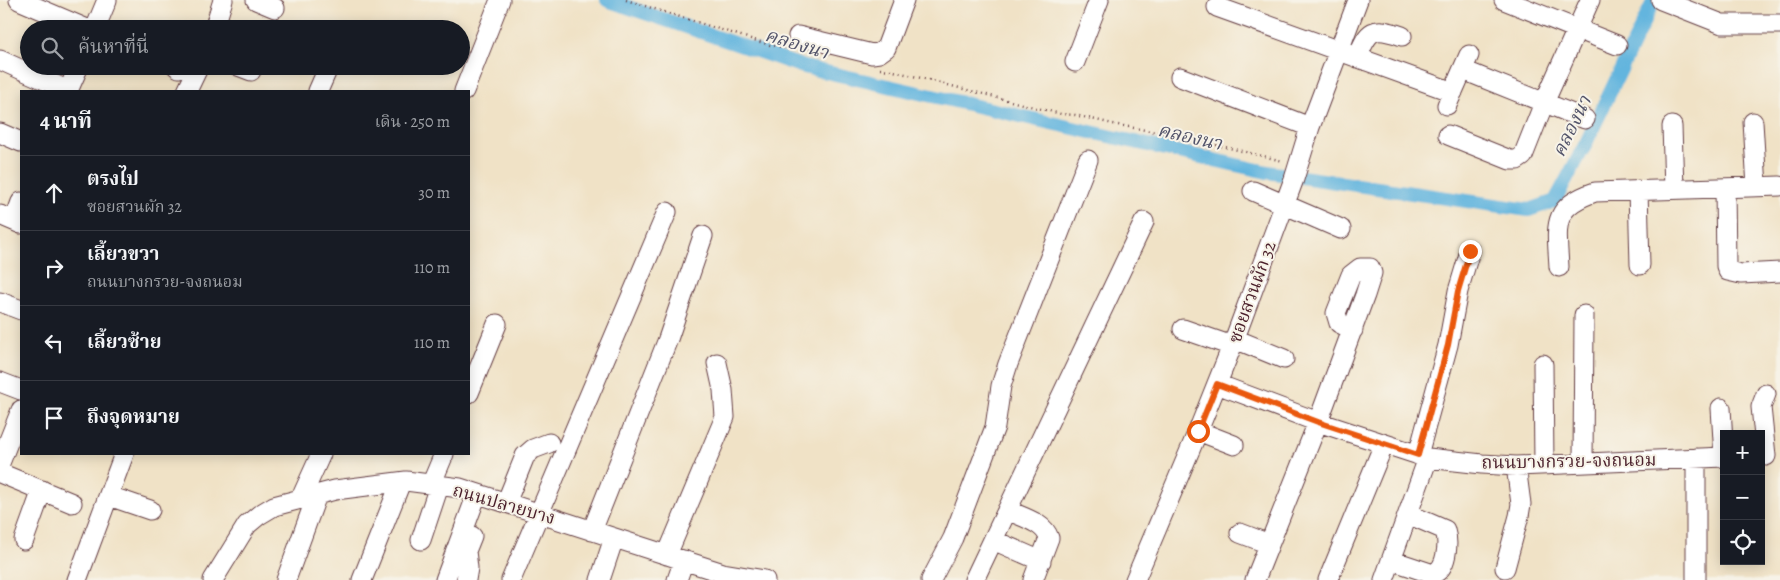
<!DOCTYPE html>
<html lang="th">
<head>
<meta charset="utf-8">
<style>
	:root { --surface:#171b24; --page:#20242c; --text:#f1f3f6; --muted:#9ea1a6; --line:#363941 }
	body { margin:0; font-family:Alegreya,"Noto Serif Thai",serif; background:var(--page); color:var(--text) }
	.controls { position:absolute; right:15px; bottom:15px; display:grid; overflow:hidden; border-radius:0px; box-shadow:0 2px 12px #0003 }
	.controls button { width:45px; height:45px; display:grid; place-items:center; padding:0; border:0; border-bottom:1px solid var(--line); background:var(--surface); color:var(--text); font:25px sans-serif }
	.stop { position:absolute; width:15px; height:15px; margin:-11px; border:4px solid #ea580c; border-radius:50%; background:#fff }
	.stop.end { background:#ea580c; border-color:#fff; box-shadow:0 1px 5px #0008 }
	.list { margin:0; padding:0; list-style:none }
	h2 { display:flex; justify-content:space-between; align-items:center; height:65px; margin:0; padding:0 20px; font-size:21px }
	h2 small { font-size:16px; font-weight:400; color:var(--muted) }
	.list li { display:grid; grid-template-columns:32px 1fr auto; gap:15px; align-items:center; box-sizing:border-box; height:75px; padding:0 20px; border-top:1px solid var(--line) }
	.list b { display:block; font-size:19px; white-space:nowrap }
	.list p { margin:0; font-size:16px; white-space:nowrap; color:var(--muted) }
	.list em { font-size:16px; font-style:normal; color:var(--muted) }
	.icon { flex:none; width:28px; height:28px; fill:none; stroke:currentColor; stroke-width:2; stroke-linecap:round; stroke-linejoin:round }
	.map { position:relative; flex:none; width:1780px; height:580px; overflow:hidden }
	.search { position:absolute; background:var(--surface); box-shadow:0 2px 12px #0003; left:20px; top:20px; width:450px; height:55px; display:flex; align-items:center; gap:12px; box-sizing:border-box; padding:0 18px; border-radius:28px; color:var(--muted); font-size:19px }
	.panel { position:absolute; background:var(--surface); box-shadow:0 2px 12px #0003; left:20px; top:90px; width:450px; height:365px; border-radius:0px }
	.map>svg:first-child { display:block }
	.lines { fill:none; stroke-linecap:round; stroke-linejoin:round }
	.canal { stroke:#63b5de; stroke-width:14 }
	.minor-casing { stroke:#633c42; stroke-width:21 }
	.path { stroke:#633c42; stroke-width:2.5; stroke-dasharray:1 4; stroke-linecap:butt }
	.minor { stroke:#fff; stroke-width:19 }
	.route { stroke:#ea580c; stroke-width:6 }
	.labels { text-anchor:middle; stroke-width:4; stroke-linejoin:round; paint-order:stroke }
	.street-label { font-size:18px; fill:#4a1f2b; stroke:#f7f3e8 }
	.water-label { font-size:19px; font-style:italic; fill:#53546a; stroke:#f7f3e8 }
</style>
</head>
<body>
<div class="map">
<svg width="1780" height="580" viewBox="0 0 1780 580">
	<rect width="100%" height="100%" fill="#f7f3e8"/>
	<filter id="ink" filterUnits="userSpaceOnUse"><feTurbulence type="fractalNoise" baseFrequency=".02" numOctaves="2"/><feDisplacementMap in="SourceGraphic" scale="10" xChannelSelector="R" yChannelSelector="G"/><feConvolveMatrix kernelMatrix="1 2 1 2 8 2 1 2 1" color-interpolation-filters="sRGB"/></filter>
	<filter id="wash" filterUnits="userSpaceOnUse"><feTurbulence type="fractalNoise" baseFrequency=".0096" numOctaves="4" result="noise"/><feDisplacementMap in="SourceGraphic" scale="20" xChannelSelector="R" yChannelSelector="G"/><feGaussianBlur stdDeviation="1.12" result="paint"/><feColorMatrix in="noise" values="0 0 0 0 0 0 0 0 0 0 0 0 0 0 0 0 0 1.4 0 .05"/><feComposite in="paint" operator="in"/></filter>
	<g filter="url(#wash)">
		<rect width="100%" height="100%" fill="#f0e2c6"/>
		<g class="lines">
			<path class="canal" d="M 607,0 L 804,67 L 950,100 L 1267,172 L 1529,210 L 1555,201 L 1586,143 L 1654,0"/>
		</g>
	</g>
	<g filter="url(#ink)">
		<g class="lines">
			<defs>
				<path id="minor" d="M 19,0 L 87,29
					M 256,0 L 275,8
					M 1504,0 L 1617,45
					M 1661,0 L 1722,24 L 1780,24
					M 1217,7 L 1453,92
					M 95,29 L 107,0
					M 214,29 L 223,0
					M 798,36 L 872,54 L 879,53 L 886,48 L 904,0
					M 1357,58 C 1369,29 1372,26 1402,36
					M 0,60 L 69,91
					M 1075,62 L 1099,0
					M 176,66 L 179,68
					M 238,66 L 251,71
					M 1473,74 L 1585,119
					M 1180,77 L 1310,127
					M 68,91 L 79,66
					M 187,91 L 199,66
					M 318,91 L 329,66
					M 464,91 L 500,0
					M 1447,105 L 1469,55
					M 1753,122 L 1757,187
					M 1672,126 L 1674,189
					M 0,133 L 21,142
					M 1448,135 L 1510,160 L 1517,160 L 1523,156 L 1544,103 L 1590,0
					M 1725,188 L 1726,266 L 1728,271 L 1741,274 L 1780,272
					M 1638,190 L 1640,265
					M 1253,191 L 1341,229
					M 0,215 L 21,224
					M 14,221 L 21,202
					M 1559,267 C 1557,227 1550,207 1595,192 L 1780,186
					M 0,302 L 21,310
					M 1183,329 L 1232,346
					M 1235,339 L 1284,359
					M 1543,364 L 1544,465
					M 0,382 L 21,390
					M 1217,384 L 1318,422 L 1428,458 L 1482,464 L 1516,466 L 1724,457
					M 469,393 L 497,324
					M 1766,394 L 1761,407 L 1766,456
					M 1721,408 L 1724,457
					M 1198,431 L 1234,445
					M 1418,455 L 1448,345 L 1458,291 L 1470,251
					M 1696,458 L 1696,580
					M 0,463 L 21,410
					M 1583,463 L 1584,315
					M 0,473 L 72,503
					M 431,485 L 444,454
					M 109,496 L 150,510
					M 301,498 L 321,454
					M 506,503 L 525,456 L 533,449 L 549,443
					M 1007,510 C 1021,517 1044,522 1049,538 L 1033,580
					M 592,531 L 668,339 L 703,236
					M 1240,533 L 1269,544
					M 24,540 L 42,490
					M 421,540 L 439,486
					M 993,540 L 1041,561
					M 667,555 L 725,417 L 723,390 L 717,363
					M 1391,560 L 1433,574 C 1447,569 1449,543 1445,530 L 1408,514
					M 1505,568 L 1519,516 L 1521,504 L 1516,466
					M 77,580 L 124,454
					M 213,580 L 247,525 L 259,515 L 274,506 L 335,490 L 406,481 L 460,488 L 723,573 L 765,580
					M 286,580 L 317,495
					M 362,580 L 401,482
					M 445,580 L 477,494
					M 466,580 L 468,568 L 466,551 L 472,536
					M 511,580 L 667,212
					M 600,580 L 614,538
					M 677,580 L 684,560
					M 931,580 L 953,538 L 995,427 L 1001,386 L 1008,364 L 1088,160
					M 974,580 L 1144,222
					M 1135,580 L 1198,431 L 1232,346 L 1294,179 L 1310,127 L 1358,0
					M 1255,580 L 1318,422 L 1365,295 L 1372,273 L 1370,268 L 1360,268 L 1351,275 L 1336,313 L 1339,323 L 1353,330
					M 1328,580 L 1384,444
					M 1384,580 L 1428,458"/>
			</defs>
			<use href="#minor" class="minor-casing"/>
			<path class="path" d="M 626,0 L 770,45 L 787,48
				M 880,69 L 890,70 L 1061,114 L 1075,115 L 1113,124 L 1188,138 L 1283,161"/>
			<use href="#minor" class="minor"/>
		</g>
	</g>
	<g class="lines" filter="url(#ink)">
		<path class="route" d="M 1198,431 L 1217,384 L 1318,422 L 1418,455 L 1448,345 L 1458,291 L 1470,251"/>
	</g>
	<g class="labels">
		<g class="street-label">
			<text transform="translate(1252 292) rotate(-70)" y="6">ซอยสวนผัก 32</text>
			<text transform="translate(1569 461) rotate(-1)" y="6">ถนนบางกรวย-จงถนอม</text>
			<text transform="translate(504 504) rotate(16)" y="6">ถนนปลายบาง</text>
		</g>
		<g class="water-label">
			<text transform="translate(797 43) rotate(17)" y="7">คลองนา</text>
			<text transform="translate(1571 126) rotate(-64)" y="7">คลองนา</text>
			<text transform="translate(1190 136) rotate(13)" y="7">คลองนา</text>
		</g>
	</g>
</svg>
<div class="controls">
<button>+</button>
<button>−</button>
<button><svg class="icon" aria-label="locate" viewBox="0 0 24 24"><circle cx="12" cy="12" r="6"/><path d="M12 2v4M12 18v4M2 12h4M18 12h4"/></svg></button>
</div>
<div class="stop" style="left:1198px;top:431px"></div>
<div class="stop end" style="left:1470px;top:251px"></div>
<div class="search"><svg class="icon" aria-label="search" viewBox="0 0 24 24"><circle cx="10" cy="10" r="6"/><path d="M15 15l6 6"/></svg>ค้นหาที่นี่</div>
<section class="panel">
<h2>4 นาที<small>เดิน · 250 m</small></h2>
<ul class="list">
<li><svg class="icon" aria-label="ahead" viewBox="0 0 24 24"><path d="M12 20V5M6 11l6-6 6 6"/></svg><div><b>ตรงไป</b><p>ซอยสวนผัก 32</p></div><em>30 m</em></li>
<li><svg class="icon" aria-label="right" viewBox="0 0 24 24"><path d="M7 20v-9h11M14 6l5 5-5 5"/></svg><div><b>เลี้ยวขวา</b><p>ถนนบางกรวย-จงถนอม</p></div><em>110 m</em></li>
<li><svg class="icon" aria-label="left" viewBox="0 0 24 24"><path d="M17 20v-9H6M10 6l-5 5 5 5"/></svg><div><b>เลี้ยวซ้าย</b></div><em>110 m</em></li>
<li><svg class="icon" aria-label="arrive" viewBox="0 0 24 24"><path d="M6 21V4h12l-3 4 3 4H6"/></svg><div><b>ถึงจุดหมาย</b></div></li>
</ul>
</section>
</div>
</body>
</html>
